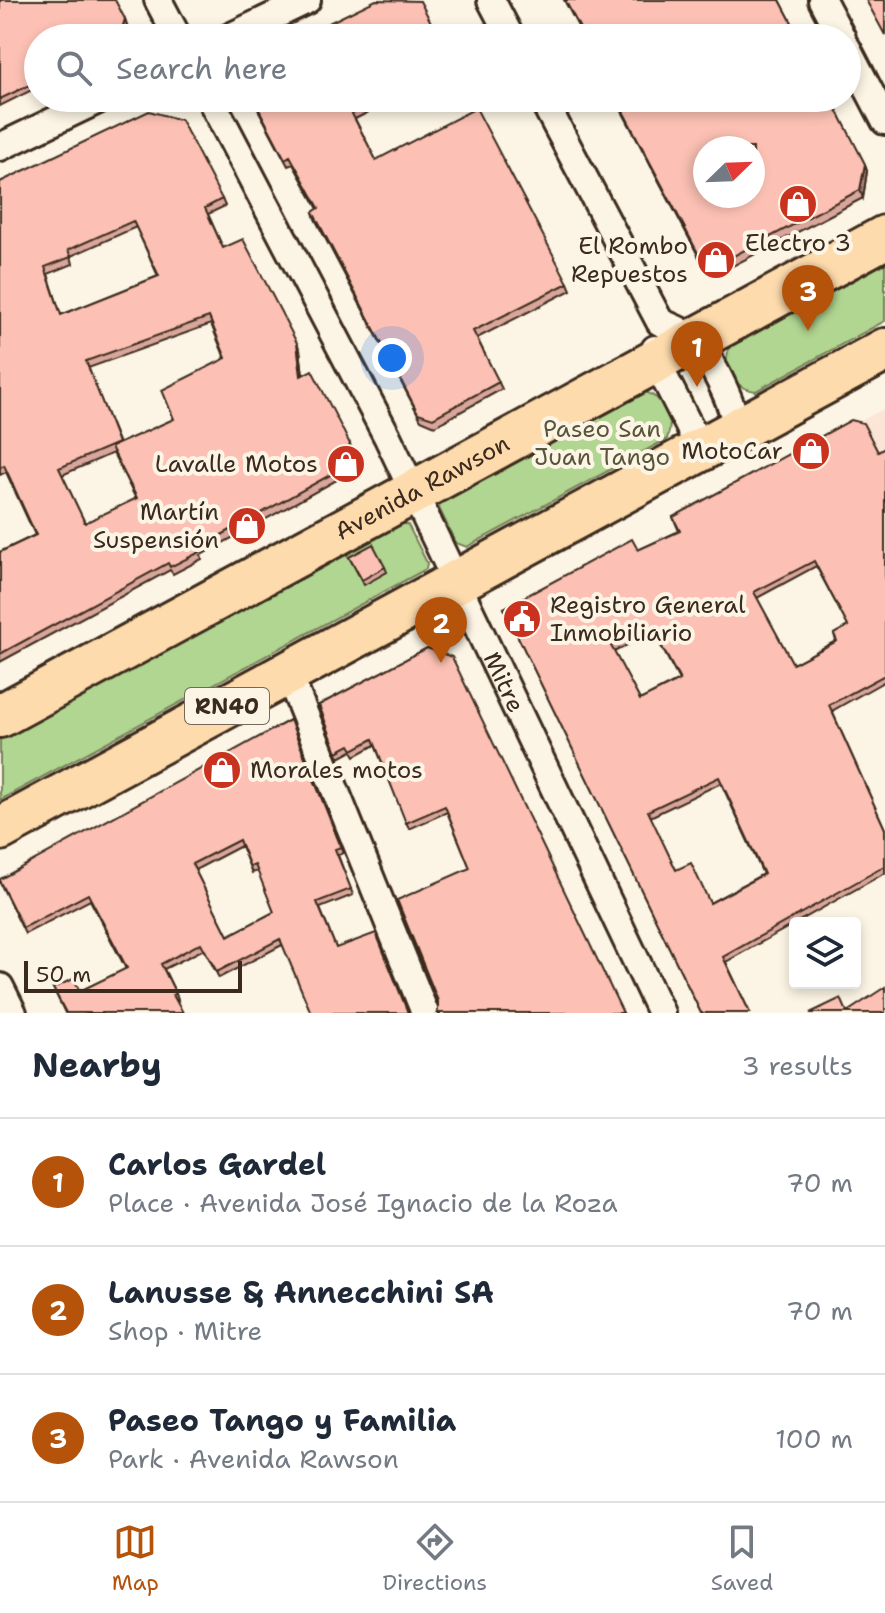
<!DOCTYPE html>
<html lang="en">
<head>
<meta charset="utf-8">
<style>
	:root { --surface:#fff; --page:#f2f2f3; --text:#1f2937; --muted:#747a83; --line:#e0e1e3; --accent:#b45309 }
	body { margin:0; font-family:"Shantell Sans",sans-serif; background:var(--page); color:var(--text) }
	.controls { position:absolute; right:24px; bottom:24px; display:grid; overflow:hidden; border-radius:8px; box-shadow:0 4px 12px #0003 }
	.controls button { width:72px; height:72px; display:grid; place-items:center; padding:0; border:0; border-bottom:2px solid var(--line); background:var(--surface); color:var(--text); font:40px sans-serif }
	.compass { position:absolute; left:693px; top:136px; width:72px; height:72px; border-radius:50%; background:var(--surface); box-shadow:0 4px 12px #0003; rotate:67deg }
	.scale { position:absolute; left:24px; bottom:20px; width:218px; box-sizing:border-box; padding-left:8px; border:4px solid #3b2a1e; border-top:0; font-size:22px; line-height:28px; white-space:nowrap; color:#3b2a1e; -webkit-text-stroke:6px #fcf5e5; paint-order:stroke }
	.you { position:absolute; left:392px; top:358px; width:28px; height:28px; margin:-20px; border:6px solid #fff; border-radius:50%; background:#1a73e8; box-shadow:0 0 0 12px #1a73e833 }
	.badge { display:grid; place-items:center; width:52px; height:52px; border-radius:50%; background:var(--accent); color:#fff; font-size:26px; font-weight:700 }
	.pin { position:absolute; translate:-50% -66px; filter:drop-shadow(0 2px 4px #0008) }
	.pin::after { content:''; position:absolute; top:42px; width:28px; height:24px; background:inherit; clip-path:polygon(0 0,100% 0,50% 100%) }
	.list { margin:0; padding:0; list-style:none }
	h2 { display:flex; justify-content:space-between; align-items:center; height:104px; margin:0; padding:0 32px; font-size:34px }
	h2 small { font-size:26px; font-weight:400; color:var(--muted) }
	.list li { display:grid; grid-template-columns:52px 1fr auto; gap:24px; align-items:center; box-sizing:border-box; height:128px; padding:0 32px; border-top:2px solid var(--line) }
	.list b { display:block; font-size:30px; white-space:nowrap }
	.list p { margin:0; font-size:26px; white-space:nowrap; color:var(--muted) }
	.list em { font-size:26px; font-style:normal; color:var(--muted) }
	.icon { flex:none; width:44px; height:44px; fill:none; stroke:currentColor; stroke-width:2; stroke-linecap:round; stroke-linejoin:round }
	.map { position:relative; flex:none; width:885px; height:1013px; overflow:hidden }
	.search { position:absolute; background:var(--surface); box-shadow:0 4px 12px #0003; left:24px; right:24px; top:24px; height:88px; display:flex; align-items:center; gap:20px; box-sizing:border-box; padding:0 28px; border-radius:44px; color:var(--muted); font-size:30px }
	.sheet { height:488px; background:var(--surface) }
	nav { display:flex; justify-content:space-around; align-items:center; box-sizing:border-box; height:112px; border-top:2px solid var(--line); background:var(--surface); font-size:22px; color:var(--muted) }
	nav a { display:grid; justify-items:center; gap:4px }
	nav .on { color:var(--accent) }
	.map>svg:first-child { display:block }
	.built { fill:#fce5d6 }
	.green { fill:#b1d691; stroke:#768058; stroke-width:2 }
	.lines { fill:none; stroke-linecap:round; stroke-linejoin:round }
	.minor-casing { stroke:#3b2a1e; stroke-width:32 }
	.primary-casing { stroke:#3b2a1e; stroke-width:48 }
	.minor { stroke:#fcf5e5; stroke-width:26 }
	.primary { stroke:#fedbac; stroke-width:42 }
	.wall { fill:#d9a69b; stroke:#3b2a1e; stroke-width:2; fill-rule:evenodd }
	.shaded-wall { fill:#b0877e; stroke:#3b2a1e; stroke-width:2 }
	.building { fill:#fcc1b4; stroke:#3b2a1e; stroke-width:2; fill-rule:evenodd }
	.labels { text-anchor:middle; stroke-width:8; stroke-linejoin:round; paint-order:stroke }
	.shield { fill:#fcf5e5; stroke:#75675a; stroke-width:2 }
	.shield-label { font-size:22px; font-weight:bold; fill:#3b2a1e }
	.poi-label { font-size:24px; fill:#3b2a1e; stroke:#fcf5e5; text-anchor:end }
	.park-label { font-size:24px; fill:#58553b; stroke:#fcf5e5 }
	.street-label { font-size:24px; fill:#3b2a1e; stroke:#fcf5e5 }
</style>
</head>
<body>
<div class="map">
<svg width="885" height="1013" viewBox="0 0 885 1013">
	<rect width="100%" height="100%" fill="#fcf5e5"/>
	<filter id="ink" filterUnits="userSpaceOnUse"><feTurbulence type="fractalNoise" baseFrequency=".0125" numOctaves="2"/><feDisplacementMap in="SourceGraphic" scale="16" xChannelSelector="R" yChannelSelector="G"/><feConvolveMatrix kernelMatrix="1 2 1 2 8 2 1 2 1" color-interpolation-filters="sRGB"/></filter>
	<g filter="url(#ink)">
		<path class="built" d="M 885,408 L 885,466 L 861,421 Z"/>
		<path class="green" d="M 885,258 L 885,321 L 756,391 C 729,387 720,364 732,341 Z
			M 641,390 C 663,398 676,414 667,439 L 467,547 L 456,543 L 439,508 L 440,501 Z
			M 398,521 L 408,525 L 427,563 L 426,569 L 0,800 L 0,737 Z"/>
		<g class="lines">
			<defs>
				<g id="minor">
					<path d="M 158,0 L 178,38"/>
					<path d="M 491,0 L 511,38"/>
					<path d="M 822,0 L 842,38"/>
					<path d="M 228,38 L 307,0"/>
					<path d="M 847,48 L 885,121"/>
					<path id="s1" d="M 210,98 L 387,436 L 661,1013"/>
					<path d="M 542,98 L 660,322 C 672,327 683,331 693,340 C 709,355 738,409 735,431"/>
					<path d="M 0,147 L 102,98"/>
					<path d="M 655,349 L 659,367 L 693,434 L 709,445"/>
					<path d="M 288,673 L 425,1013"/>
					<path d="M 0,987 L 13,1013"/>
				</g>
				<g id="primary">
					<path id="s2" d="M 0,716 L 885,237"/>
					<path d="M 0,829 L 885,350"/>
				</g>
			</defs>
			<use href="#minor" class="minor-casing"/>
			<use href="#primary" class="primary-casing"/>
			<use href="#minor" class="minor"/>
			<use href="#primary" class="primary"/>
		</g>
		<path class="wall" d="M 0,0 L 125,19 L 127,25 L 38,38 L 38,87 L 0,106 Z
			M 564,0 L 780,0 L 800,38 L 584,38 Z
			M 252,98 L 385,98 L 383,99 L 385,104 L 355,119 L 376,160 L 568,283 L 571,290 L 477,338 L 502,389 L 435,426 L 421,420 L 315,219 L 313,212 L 318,209 L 293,164 L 288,166 Z
			M 615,98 L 831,98 L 867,171 L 863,198 L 725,270 L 702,263 Z
			M 0,182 L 222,199 L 225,206 L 208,214 L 223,248 L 300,350 L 303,375 L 352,451 L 344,476 L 201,555 L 202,559 L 173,574 L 170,570 L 0,662 L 0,552 L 35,535 L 6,472 L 0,475 ZM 136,227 L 158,276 L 61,315 L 48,274 L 73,264 L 71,256 ZM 211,324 L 225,358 L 174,419 L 119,444 L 88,368 ZM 113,453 L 136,499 L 85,523 L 62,475 Z
			M 885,448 L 885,681 L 832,711 L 885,829 L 885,873 L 726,962 L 750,1013 L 701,1013 L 504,608 L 638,550 L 679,531 L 673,517 L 878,452 ZM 816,566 L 848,626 L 834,634 L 836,641 L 793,664 L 757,598 ZM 653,631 L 679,680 L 640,700 L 614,652 ZM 721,783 L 763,874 L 710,903 L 676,870 L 650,817 Z
			M 349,557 L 385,567 L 387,572 L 364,585 Z
			M 427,648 L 623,1013 L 438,1010 L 470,868 L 447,812 L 409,829 L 375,745 L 355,756 L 352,751 L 339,758 L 319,705 Z
			M 290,720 L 343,853 L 338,855 L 353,895 L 320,908 L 336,948 L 408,1013 L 282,945 L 219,978 L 204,949 L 164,969 L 176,994 L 178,1000 L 176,1000 L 183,1013 L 65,1013 L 53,988 L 80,991 L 126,969 L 90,900 L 25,934 L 0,883 ZM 241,846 L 252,873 L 258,871 L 274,912 L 228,936 L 195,870 Z"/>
		<path class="shaded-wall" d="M 125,19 L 127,25 L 123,38 L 119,38 Z
			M 865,164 L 867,171 L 863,198 L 860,190 Z
			M 297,343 L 300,350 L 304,383 L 301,376 Z
			M 350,444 L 352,451 L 344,476 L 341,469 Z"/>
		<path class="building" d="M 0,0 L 115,0 L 125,19 L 119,38 L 38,38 L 38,81 L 0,99 Z
			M 376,0 L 420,1 L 439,38 L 298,38 Z
			M 565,0 L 780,0 L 800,38 L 585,38 Z
			M 866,0 L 885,0 L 885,35 Z
			M 253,98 L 378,98 L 351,112 L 376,160 L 476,108 L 568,283 L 473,331 L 499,382 L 433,418 L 418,413 L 313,212 L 319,208 L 290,156 L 285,159 Z
			M 616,98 L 831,98 L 865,164 L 860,190 L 722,262 L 699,255 ZM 705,148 L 753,148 L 753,196 L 705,196 Z
			M 149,111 L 181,120 L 222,199 L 205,208 L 223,248 L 243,239 L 297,343 L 301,376 L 312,370 L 350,444 L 341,469 L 198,548 L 200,552 L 170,567 L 168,563 L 0,654 L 0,552 L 36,535 L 4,465 L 0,467 L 0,182 ZM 133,221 L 159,276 L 61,315 L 45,267 L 71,257 L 68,250 ZM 209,317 L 226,358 L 162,390 L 174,419 L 111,447 L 137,498 L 85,523 L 59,468 L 118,443 L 86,361 Z
			M 851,420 L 863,423 L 878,452 L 885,448 L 885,675 L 829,705 L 885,829 L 885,866 L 723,957 L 750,1013 L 701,1013 L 504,608 L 632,539 L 638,550 L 680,531 L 673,517 ZM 814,561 L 848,626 L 834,634 L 837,641 L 793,664 L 754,592 ZM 650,625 L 680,680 L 640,700 L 611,646 ZM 719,777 L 764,874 L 710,903 L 691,863 L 676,870 L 648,811 Z
			M 373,544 L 385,567 L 362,580 L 349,557 Z
			M 427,648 L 452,657 L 623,1013 L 437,1013 L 438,1010 L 438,1001 L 397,900 L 470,868 L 445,806 L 406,823 L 373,739 L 353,750 L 350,745 L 337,752 L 319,705 Z
			M 290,720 L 341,847 L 335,849 L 351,889 L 317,902 L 336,948 L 376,933 L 408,1013 L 311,1013 L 280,939 L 217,972 L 201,943 L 161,964 L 176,994 L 173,995 L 183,1013 L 66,1013 L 53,988 L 73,979 L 80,991 L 127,968 L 88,894 L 23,928 L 0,882 L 0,879 ZM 239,840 L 250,867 L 255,865 L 274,912 L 228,936 L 192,864 Z
			M 885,987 L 885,1013 L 810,1013 L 841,998 L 847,1012 Z"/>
	</g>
	<defs>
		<symbol id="shop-disc" viewBox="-11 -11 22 22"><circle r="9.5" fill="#c8321e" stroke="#fcf5e5"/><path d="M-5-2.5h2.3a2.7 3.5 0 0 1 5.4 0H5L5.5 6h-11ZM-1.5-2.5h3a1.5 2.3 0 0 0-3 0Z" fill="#fff"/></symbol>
		<symbol id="civic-disc" viewBox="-11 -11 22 22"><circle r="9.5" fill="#c8321e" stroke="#fcf5e5"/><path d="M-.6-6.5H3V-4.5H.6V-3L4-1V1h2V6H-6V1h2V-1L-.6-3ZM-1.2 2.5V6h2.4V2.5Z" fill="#fff"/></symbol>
	</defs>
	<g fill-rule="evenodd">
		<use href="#shop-disc" x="776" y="182" width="44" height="44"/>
		<use href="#shop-disc" x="694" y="238" width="44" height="44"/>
		<use href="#shop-disc" x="789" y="429" width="44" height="44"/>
		<use href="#shop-disc" x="324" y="442" width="44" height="44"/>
		<use href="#shop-disc" x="225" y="504" width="44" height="44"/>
		<use href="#civic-disc" x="500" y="597" width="44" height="44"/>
		<use href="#shop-disc" x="200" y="748" width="44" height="44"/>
	</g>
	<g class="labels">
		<rect class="shield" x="185" y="688" width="84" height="36" rx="6"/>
		<g class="shield-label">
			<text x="227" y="714">RN40</text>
		</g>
		<g class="poi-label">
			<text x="798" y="251" text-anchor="middle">Electro 3</text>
			<text x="688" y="254">El Rombo<tspan x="688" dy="28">Repuestos</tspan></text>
			<text x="783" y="459">MotoCar</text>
			<text x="318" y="472">Lavalle Motos</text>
			<text x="219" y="520">Martín<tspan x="219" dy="28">Suspensión</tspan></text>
			<text x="550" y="613" text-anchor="start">Registro General<tspan x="550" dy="28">Inmobiliario</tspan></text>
			<text x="250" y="778" text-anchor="start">Morales motos</text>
		</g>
		<g class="park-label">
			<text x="602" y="437">Paseo San<tspan x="602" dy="28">Juan Tango</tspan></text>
		</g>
		<g class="street-label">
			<text dy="8" stroke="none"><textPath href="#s2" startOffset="480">Avenida Rawson</textPath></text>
			<text dy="8" stroke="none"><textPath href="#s1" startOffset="654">Mitre</textPath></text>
		</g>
	</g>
</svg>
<div class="controls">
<button><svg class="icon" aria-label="layers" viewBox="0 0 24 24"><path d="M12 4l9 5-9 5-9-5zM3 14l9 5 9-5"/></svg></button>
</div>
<svg class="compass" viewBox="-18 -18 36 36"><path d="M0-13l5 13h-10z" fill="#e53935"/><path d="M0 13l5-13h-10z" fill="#747a83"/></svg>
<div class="scale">50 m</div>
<div class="you"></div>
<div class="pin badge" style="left:697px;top:387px">1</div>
<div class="pin badge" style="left:441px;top:663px">2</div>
<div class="pin badge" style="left:808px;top:331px">3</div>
<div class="search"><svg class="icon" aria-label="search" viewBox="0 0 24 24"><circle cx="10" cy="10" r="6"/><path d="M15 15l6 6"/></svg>Search here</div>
</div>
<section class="sheet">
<h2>Nearby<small>3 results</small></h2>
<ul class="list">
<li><span class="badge">1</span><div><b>Carlos Gardel</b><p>Place · Avenida José Ignacio de la Roza</p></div><em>70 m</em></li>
<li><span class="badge">2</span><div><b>Lanusse &amp; Annecchini SA</b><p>Shop · Mitre</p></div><em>70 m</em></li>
<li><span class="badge">3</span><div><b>Paseo Tango y Familia</b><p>Park · Avenida Rawson</p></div><em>100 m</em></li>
</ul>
</section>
<nav>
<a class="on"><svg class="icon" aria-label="map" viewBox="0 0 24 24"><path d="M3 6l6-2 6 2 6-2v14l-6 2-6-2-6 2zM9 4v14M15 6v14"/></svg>Map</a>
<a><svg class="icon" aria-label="directions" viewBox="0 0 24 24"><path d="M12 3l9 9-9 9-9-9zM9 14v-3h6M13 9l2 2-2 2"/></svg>Directions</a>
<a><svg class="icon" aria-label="saved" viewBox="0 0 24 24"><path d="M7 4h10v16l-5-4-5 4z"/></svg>Saved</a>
</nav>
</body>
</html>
